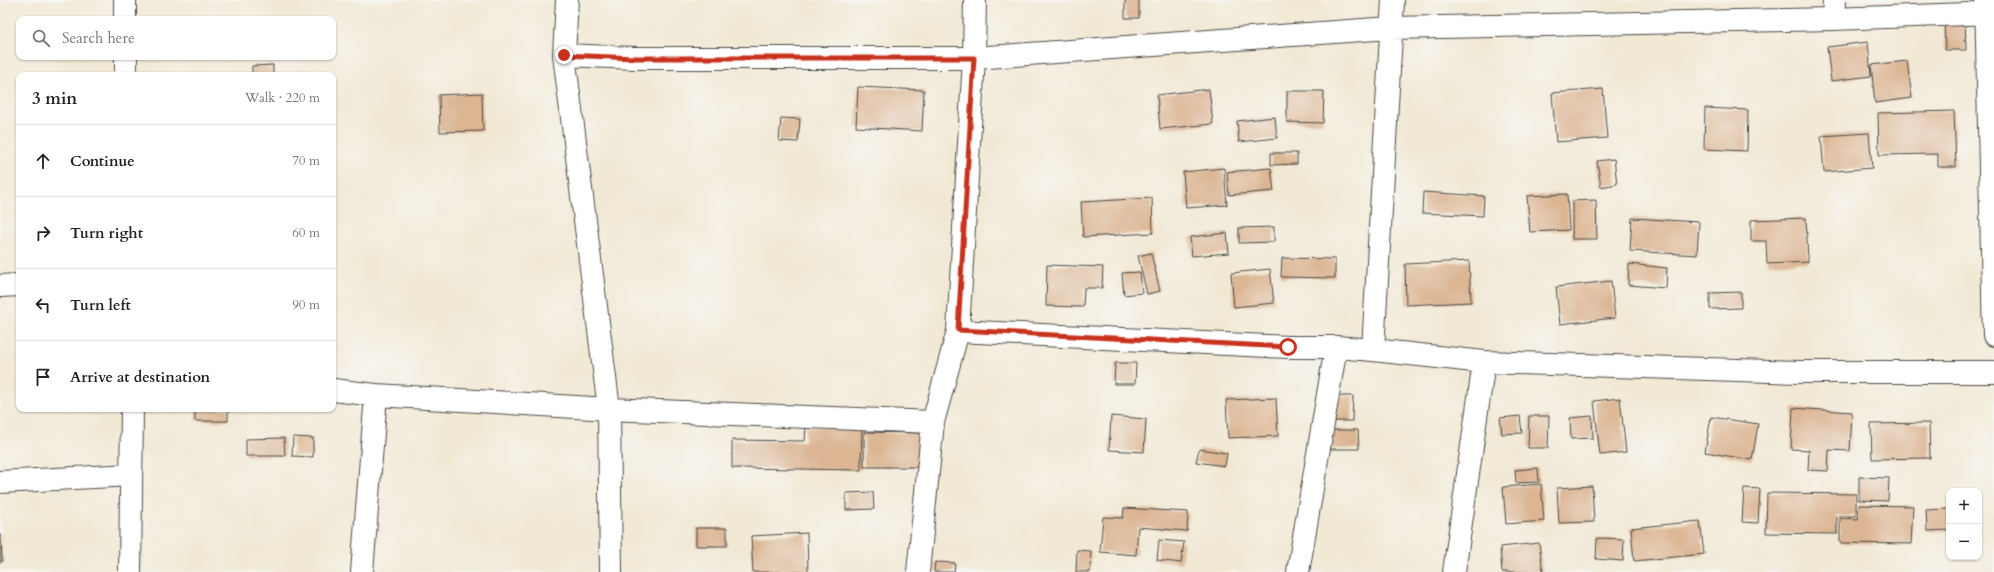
<!DOCTYPE html>
<html lang="en">
<head>
<meta charset="utf-8">
<style>
	:root { --surface:#fff; --page:#f6f6f6; --text:#222; --muted:#767676; --line:#e0e0e0 }
	body { margin:0; font-family:Cardo,serif; background:var(--page); color:var(--text) }
	.controls { position:absolute; right:12px; bottom:12px; display:grid; overflow:hidden; border-radius:8px; box-shadow:0 1px 3px #0004 }
	.controls button { width:36px; height:36px; display:grid; place-items:center; padding:0; border:0; border-bottom:1px solid var(--line); background:var(--surface); color:var(--text); font:20px sans-serif }
	.stop { position:absolute; width:12px; height:12px; margin:-9px; border:3px solid #c8321e; border-radius:50%; background:#fff }
	.stop.end { background:#c8321e; border-color:#fff; box-shadow:0 1px 4px #0008 }
	.list { margin:0; padding:0; list-style:none }
	h2 { display:flex; justify-content:space-between; align-items:center; height:52px; margin:0; padding:0 16px; font-size:17px }
	h2 small { font-size:13px; font-weight:400; color:var(--muted) }
	.list li { display:grid; grid-template-columns:26px 1fr auto; gap:12px; align-items:center; box-sizing:border-box; height:72px; padding:0 16px; border-top:1px solid var(--line) }
	.list b { display:block; font-size:15px; white-space:nowrap }
	.list em { font-size:13px; font-style:normal; color:var(--muted) }
	.icon { flex:none; width:22px; height:22px; fill:none; stroke:currentColor; stroke-width:2; stroke-linecap:round; stroke-linejoin:round }
	.map { position:relative; flex:none; width:1994px; height:572px; overflow:hidden }
	.search { position:absolute; background:var(--surface); box-shadow:0 1px 3px #0004; left:16px; top:16px; width:320px; height:44px; display:flex; align-items:center; gap:10px; box-sizing:border-box; padding:0 14px; border-radius:8px; color:var(--muted); font-size:15px }
	.panel { position:absolute; background:var(--surface); box-shadow:0 1px 3px #0004; left:16px; top:72px; width:320px; height:340px; border-radius:8px }
	.map>svg:first-child { display:block }
	.building { fill:#dcb593 }
	.lines { fill:none; stroke-linecap:round; stroke-linejoin:round }
	.minor-casing { stroke:#494844; stroke-width:24 }
	.minor { stroke:#fff; stroke-width:22 }
	.route { stroke:#c8321e; stroke-width:5 }
</style>
</head>
<body>
<div class="map">
<svg width="1994" height="572" viewBox="0 0 1994 572">
	<rect width="100%" height="100%" fill="#f6f6f2"/>
	<filter id="ink" filterUnits="userSpaceOnUse"><feTurbulence type="fractalNoise" baseFrequency=".025" numOctaves="2"/><feDisplacementMap in="SourceGraphic" scale="8" xChannelSelector="R" yChannelSelector="G"/><feConvolveMatrix kernelMatrix="1 2 1 2 8 2 1 2 1" color-interpolation-filters="sRGB"/></filter>
	<filter id="wash" filterUnits="userSpaceOnUse"><feTurbulence type="fractalNoise" baseFrequency=".012" numOctaves="4" result="noise"/><feDisplacementMap in="SourceGraphic" scale="16" xChannelSelector="R" yChannelSelector="G"/><feGaussianBlur stdDeviation="0.9" result="paint"/><feColorMatrix in="noise" values="0 0 0 0 0 0 0 0 0 0 0 0 0 0 0 0 0 1.4 0 .05"/><feComposite in="paint" operator="in"/></filter>
	<g filter="url(#wash)">
		<rect width="100%" height="100%" fill="#f2e9d5"/>
		<g id="blocks">
			<path class="building" d="M 1125,0 L 1139,0 L 1139,18 L 1125,18 Z
				M 1965,18 L 1966,50 L 1945,50 L 1944,19 Z
				M 1868,42 L 1871,76 L 1831,81 L 1827,47 Z
				M 1907,61 L 1912,98 L 1875,103 L 1871,65 Z
				M 273,65 L 273,75 L 252,75 L 252,66 Z
				M 858,87 L 924,90 L 922,131 L 856,127 Z
				M 1209,89 L 1213,124 L 1160,129 L 1157,95 Z
				M 1603,89 L 1607,138 L 1556,142 L 1552,93 Z
				M 1287,91 L 1324,91 L 1323,123 L 1287,122 Z
				M 482,93 L 483,131 L 440,132 L 439,95 Z
				M 1705,108 L 1748,110 L 1747,151 L 1704,149 Z
				M 1954,111 L 1956,167 L 1938,167 L 1938,154 L 1879,155 L 1878,113 Z
				M 1275,117 L 1277,138 L 1239,142 L 1237,121 Z
				M 781,118 L 800,119 L 798,142 L 779,141 Z
				M 1869,133 L 1872,168 L 1824,172 L 1821,136 Z
				M 1271,153 L 1297,153 L 1297,164 L 1271,165 Z
				M 1614,159 L 1617,184 L 1601,187 L 1597,161 Z
				M 1224,168 L 1227,205 L 1186,208 L 1183,172 Z
				M 1271,168 L 1274,191 L 1229,195 L 1227,172 Z
				M 1423,192 L 1484,196 L 1483,216 L 1422,213 Z
				M 1567,194 L 1569,230 L 1530,232 L 1527,196 Z
				M 1152,198 L 1153,233 L 1083,237 L 1081,202 Z
				M 1596,200 L 1597,239 L 1572,239 L 1572,201 Z
				M 1632,218 L 1699,222 L 1697,255 L 1630,251 Z
				M 1806,218 L 1808,262 L 1767,264 L 1766,241 L 1751,241 L 1751,220 Z
				M 1274,227 L 1274,242 L 1239,243 L 1239,228 Z
				M 1227,233 L 1229,253 L 1192,256 L 1190,237 Z
				M 1151,253 L 1160,291 L 1147,294 L 1138,256 Z
				M 1282,258 L 1335,259 L 1335,278 L 1281,277 Z
				M 1469,261 L 1471,302 L 1406,305 L 1405,264 Z
				M 1629,264 L 1667,268 L 1666,288 L 1628,285 Z
				M 1047,265 L 1103,267 L 1102,288 L 1084,288 L 1083,307 L 1046,306 Z
				M 1270,269 L 1274,303 L 1234,307 L 1231,273 Z
				M 1140,272 L 1142,293 L 1124,295 L 1122,273 Z
				M 1611,281 L 1615,318 L 1560,324 L 1556,287 Z
				M 1741,292 L 1741,308 L 1710,309 L 1710,293 Z
				M 1115,363 L 1136,363 L 1135,384 L 1114,384 Z
				M 1334,396 L 1353,396 L 1352,421 L 1334,421 Z
				M 1276,398 L 1278,436 L 1228,438 L 1226,400 Z
				M 1620,398 L 1626,452 L 1600,455 L 1594,401 Z
				M 1793,408 L 1852,412 L 1850,451 L 1829,450 L 1828,471 L 1808,470 L 1809,450 L 1791,449 Z
				M 195,409 L 228,409 L 228,421 L 195,421 Z
				M 1111,416 L 1146,419 L 1144,452 L 1109,450 Z
				M 1520,416 L 1522,433 L 1502,434 L 1500,418 Z
				M 1529,416 L 1549,416 L 1548,448 L 1528,448 Z
				M 1592,416 L 1593,438 L 1571,439 L 1570,418 Z
				M 1711,417 L 1758,424 L 1752,460 L 1705,452 Z
				M 1929,423 L 1930,458 L 1872,459 L 1871,424 Z
				M 806,427 L 862,428 L 861,470 L 732,468 L 732,440 L 805,441 Z
				M 1330,430 L 1358,430 L 1359,449 L 1330,449 Z
				M 864,432 L 921,433 L 920,467 L 864,467 Z
				M 293,437 L 313,438 L 313,457 L 292,456 Z
				M 284,438 L 285,456 L 246,456 L 246,439 Z
				M 1199,449 L 1227,453 L 1225,466 L 1196,462 Z
				M 1538,468 L 1539,482 L 1516,483 L 1515,470 Z
				M 1859,477 L 1889,478 L 1888,501 L 1859,500 Z
				M 1541,484 L 1544,521 L 1506,524 L 1503,487 Z
				M 1592,486 L 1594,522 L 1559,523 L 1557,488 Z
				M 1744,488 L 1760,489 L 1758,523 L 1742,522 Z
				M 873,492 L 874,509 L 846,510 L 846,493 Z
				M 1767,493 L 1856,494 L 1856,516 L 1837,516 L 1837,534 L 1766,533 Z
				M 1859,505 L 1913,506 L 1911,544 L 1840,543 L 1840,518 L 1858,519 Z
				M 1124,508 L 1188,512 L 1187,531 L 1138,527 L 1136,555 L 1100,552 L 1103,517 L 1123,518 Z
				M 1949,509 L 1949,530 L 1927,531 L 1926,510 Z
				M 1700,521 L 1704,554 L 1634,561 L 1631,528 Z
				M 696,528 L 727,528 L 727,546 L 696,546 Z
				M 807,533 L 808,572 L 753,572 L 751,536 Z
				M 0,535 L 1,535 L 2,562 L 0,562 Z
				M 1597,538 L 1624,539 L 1623,561 L 1596,559 Z
				M 1159,540 L 1184,542 L 1181,563 L 1157,560 Z
				M 1539,543 L 1543,572 L 1502,572 L 1500,547 Z
				M 1077,550 L 1091,551 L 1090,572 L 1076,572 Z
				M 935,562 L 955,563 L 954,572 L 934,572 Z"/>
		</g>
	</g>
	<g filter="url(#ink)">
		<use href="#blocks" fill-opacity="0" stroke="#494844" stroke-width="1"/>
		<g class="lines">
			<defs>
				<path id="minor" d="M 125,0 L 125,19
					M 567,0 L 564,55 L 609,409 L 611,572
					M 1986,0 L 1994,335
					M 1833,19 L 1834,0
					M 564,55 L 635,58 L 974,58 L 1390,28 L 1833,19 L 1994,13
					M 126,57 L 126,75
					M 0,286 L 19,285
					M 958,331 L 1288,347 L 1336,347 L 1373,350 L 1484,362 L 1800,372 L 1994,372
					M 1373,350 L 1393,0
					M 333,390 L 376,395 L 609,409 L 933,422
					M 0,482 L 131,475
					M 130,572 L 132,409
					M 362,572 L 376,395
					M 918,572 L 933,422 L 958,331 L 974,58 L 975,0
					M 1298,572 L 1336,347
					M 1454,572 L 1484,362"/>
			</defs>
			<use href="#minor" class="minor-casing"/>
			<use href="#minor" class="minor"/>
		</g>
	</g>
	<g class="lines" filter="url(#ink)">
		<path class="route" d="M 564,55 L 635,58 L 974,58 L 958,330 L 1288,347"/>
	</g>
</svg>
<div class="controls">
<button>+</button>
<button>−</button>
</div>
<div class="stop" style="left:1288px;top:347px"></div>
<div class="stop end" style="left:564px;top:55px"></div>
<div class="search"><svg class="icon" aria-label="search" viewBox="0 0 24 24"><circle cx="10" cy="10" r="6"/><path d="M15 15l6 6"/></svg>Search here</div>
<section class="panel">
<h2>3 min<small>Walk · 220 m</small></h2>
<ul class="list">
<li><svg class="icon" aria-label="ahead" viewBox="0 0 24 24"><path d="M12 20V5M6 11l6-6 6 6"/></svg><div><b>Continue</b></div><em>70 m</em></li>
<li><svg class="icon" aria-label="right" viewBox="0 0 24 24"><path d="M7 20v-9h11M14 6l5 5-5 5"/></svg><div><b>Turn right</b></div><em>60 m</em></li>
<li><svg class="icon" aria-label="left" viewBox="0 0 24 24"><path d="M17 20v-9H6M10 6l-5 5 5 5"/></svg><div><b>Turn left</b></div><em>90 m</em></li>
<li><svg class="icon" aria-label="arrive" viewBox="0 0 24 24"><path d="M6 21V4h12l-3 4 3 4H6"/></svg><div><b>Arrive at destination</b></div></li>
</ul>
</section>
</div>
</body>
</html>
